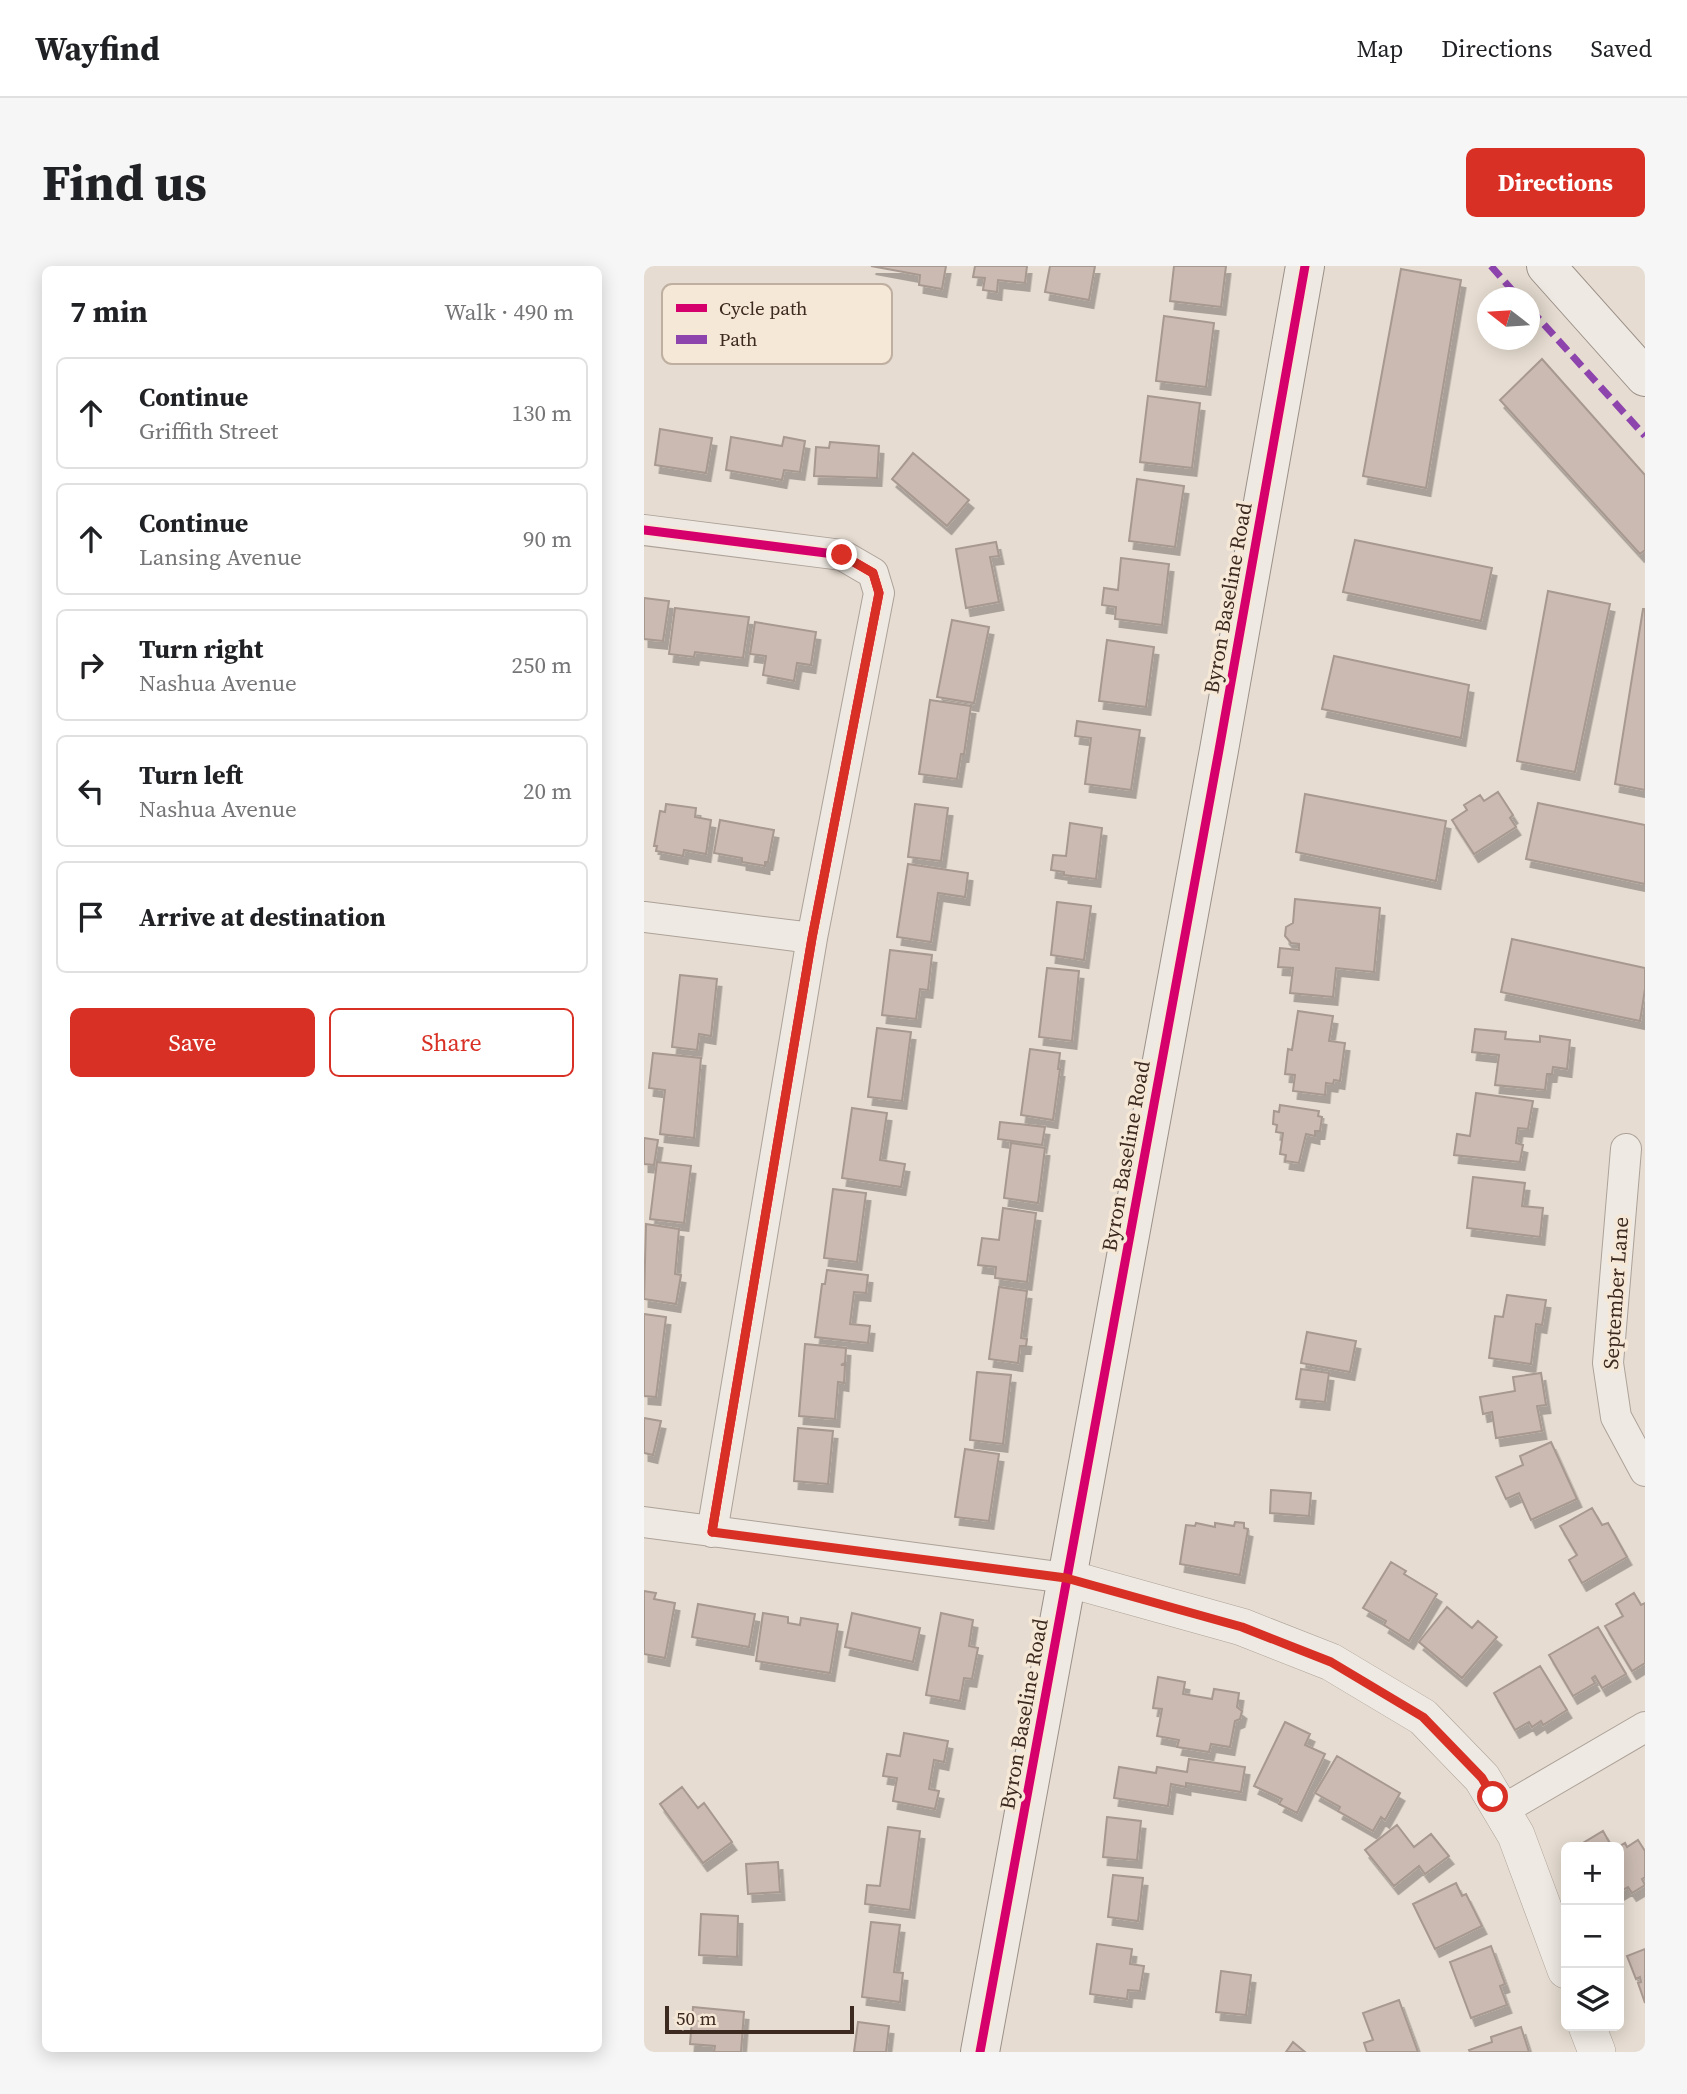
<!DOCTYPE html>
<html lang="en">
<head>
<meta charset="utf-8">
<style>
	:root { --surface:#fff; --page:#f6f6f6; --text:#202124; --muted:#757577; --line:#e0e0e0; --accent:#d93025 }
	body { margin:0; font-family:"Source Serif 4",serif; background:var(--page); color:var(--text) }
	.controls { position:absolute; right:21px; bottom:21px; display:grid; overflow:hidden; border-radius:10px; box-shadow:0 4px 18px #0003 }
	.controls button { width:63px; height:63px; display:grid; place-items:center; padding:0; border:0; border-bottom:2px solid var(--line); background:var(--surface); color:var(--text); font:35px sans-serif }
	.compass { position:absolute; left:833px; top:21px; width:63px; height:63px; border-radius:50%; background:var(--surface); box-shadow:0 4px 18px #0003; rotate:287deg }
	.scale { position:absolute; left:21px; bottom:18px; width:189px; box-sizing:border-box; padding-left:7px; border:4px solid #3c2920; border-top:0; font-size:19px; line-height:24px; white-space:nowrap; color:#3c2920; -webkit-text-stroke:5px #f6e8d7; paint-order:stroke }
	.stop { position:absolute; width:21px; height:21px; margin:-16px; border:5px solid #d93025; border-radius:50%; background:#fff }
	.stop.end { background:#d93025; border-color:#fff; box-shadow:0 2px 7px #0008 }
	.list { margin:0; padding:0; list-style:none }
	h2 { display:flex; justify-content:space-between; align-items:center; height:91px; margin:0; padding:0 28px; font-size:30px }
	h2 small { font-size:23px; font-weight:400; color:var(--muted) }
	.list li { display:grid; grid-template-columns:46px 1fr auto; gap:21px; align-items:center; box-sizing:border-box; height:112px; margin:0 14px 14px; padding:0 14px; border:2px solid var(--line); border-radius:10px }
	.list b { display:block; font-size:26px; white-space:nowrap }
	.list p { margin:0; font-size:23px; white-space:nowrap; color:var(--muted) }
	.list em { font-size:23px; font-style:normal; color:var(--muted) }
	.actions { display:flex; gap:14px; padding:21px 28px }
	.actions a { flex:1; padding:16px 0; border:2px solid var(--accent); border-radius:10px; text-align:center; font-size:24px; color:var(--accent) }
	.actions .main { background:var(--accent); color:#fff }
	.icon { flex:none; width:38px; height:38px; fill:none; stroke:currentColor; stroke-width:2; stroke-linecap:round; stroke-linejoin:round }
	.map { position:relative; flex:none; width:1001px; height:1786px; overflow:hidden; border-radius:10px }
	header { display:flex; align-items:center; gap:42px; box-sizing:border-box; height:98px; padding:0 35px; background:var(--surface); border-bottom:2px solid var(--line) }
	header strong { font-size:33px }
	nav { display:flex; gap:38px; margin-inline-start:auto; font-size:24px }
	.intro { display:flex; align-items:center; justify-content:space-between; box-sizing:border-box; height:168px; padding:0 42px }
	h1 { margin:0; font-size:49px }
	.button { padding:18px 32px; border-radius:10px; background:var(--accent); color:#fff; font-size:24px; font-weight:700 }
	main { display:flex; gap:42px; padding:0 42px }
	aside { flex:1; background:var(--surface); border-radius:10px; box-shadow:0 4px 18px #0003 }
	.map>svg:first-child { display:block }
	.building { fill:#cabab1; stroke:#a79890; stroke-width:2; filter:url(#shadow) }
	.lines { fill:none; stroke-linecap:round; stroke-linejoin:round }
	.minor-casing { stroke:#aca299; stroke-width:32 }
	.tertiary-casing { stroke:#aca299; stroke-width:38 }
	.secondary-casing { stroke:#9b9189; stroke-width:40 }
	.minor { stroke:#eee9e2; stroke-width:30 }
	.tertiary { stroke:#eee9e2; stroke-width:37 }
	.secondary { stroke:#eee9e2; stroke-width:38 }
	.quiet { stroke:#8e44ad; stroke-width:7; stroke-dasharray:14 7; stroke-linecap:butt }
	.cycleway-casing { stroke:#f6e8d7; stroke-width:13 }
	.cycleway { stroke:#d6006c; stroke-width:9 }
	.route { stroke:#d93025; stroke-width:9 }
	.labels { text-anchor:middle; stroke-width:7; stroke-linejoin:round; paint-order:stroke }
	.street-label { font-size:21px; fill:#3c2920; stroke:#f6e8d7 }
	.key { fill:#f6e8d7; stroke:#beafa0; stroke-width:2 }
	.key-label { font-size:19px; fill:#3c2920 }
</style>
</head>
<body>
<header>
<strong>Wayfind</strong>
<nav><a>Map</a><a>Directions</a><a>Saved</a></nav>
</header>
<div class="intro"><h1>Find us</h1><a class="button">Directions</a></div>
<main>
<aside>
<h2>7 min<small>Walk · 490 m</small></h2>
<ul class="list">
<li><svg class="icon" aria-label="ahead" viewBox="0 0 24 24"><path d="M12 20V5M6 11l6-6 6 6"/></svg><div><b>Continue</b><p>Griffith Street</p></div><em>130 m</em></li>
<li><svg class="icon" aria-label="ahead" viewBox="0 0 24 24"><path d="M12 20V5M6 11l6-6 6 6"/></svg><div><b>Continue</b><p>Lansing Avenue</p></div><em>90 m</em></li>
<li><svg class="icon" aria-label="right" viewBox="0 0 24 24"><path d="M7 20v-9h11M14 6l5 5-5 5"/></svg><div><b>Turn right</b><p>Nashua Avenue</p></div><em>250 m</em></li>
<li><svg class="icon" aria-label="left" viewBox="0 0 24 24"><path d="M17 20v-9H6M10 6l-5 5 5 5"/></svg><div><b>Turn left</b><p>Nashua Avenue</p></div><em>20 m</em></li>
<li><svg class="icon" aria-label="arrive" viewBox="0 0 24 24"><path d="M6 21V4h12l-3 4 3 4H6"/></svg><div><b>Arrive at destination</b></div></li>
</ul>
<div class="actions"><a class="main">Save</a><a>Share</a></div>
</aside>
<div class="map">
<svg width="1001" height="1786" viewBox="0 0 1001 1786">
	<defs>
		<filter id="shadow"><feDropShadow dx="4.5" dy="8" stdDeviation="0" flood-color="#0004"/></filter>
	</defs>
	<rect width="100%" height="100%" fill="#e6dcd1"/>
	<path class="building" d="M 227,0 L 302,0 L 298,23 L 275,19 L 276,9 Z
		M 331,0 L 383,0 L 381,17 L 354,14 L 353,26 L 339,24 L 341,12 L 329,11 Z
		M 406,0 L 451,0 L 445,34 L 401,26 Z
		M 530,0 L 582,0 L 577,41 L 526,35 Z
		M 757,3 L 817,14 L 782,222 L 719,210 Z
		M 520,50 L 570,57 L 562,121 L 512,115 Z
		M 898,93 L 1001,209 L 1001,284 L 996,288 L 856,134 Z
		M 504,130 L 556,137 L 548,202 L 496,196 Z
		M 16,163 L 68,172 L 62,207 L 11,199 Z
		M 87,171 L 138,180 L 140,171 L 161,175 L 156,206 L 140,204 L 138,214 L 82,204 Z
		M 186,176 L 235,180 L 233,212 L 170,210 L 172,181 L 185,182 Z
		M 269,187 L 325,234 L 303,260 L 248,213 Z
		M 493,213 L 540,220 L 531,281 L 485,275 Z
		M 711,274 L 848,302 L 837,355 L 699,326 Z
		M 352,276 L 355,290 L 346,291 L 355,336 L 322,342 L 312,283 Z
		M 477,292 L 525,298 L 518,359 L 471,353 L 472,341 L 458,339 L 460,322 L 474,324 Z
		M 904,325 L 966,338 L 931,506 L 873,495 Z
		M 0,332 L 25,335 L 19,375 L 0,373 Z
		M 31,342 L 105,351 L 99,392 L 51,386 L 50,391 L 25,388 Z
		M 999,343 L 1001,343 L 1001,524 L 971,518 Z
		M 308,354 L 345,361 L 330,437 L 293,431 Z
		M 111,356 L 172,366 L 167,399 L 153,397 L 150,415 L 119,409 L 122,390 L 106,388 Z
		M 463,374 L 510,381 L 502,441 L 455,435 Z
		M 690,390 L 825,419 L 817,472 L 678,443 Z
		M 286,434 L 327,440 L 320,488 L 317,488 L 313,513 L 275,508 Z
		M 433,455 L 496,464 L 487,524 L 441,518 L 447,472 L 431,470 Z
		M 854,526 L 869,549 L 866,552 L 872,561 L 830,588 L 808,554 L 823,544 L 820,539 L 836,529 L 840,535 Z
		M 661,528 L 802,555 L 792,615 L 652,586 Z
		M 894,537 L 1001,559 L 1001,618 L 882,593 Z
		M 22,538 L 52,542 L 51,551 L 67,554 L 62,588 L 40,584 L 39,590 L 12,585 L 13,580 L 10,580 L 16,545 L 21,546 Z
		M 271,538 L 304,542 L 297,595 L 264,591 Z
		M 76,554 L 130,564 L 124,596 L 121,596 L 121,600 L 98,596 L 98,592 L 70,587 Z
		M 426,557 L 458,562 L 452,613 L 420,609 L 420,606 L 407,604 L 409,589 L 422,590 Z
		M 264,598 L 324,607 L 321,631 L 294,627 L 287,676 L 253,671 Z
		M 651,633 L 736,642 L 730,706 L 692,702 L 689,731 L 646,727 L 649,702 L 634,701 L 636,682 L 655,684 L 655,678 L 647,677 L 641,670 L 642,661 L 649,657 Z
		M 413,636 L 447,640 L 440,694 L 407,689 Z
		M 868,673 L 1001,702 L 1001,723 L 996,755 L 857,726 Z
		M 246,684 L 288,689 L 284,724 L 276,723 L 272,753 L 238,749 Z
		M 403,702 L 435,705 L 428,775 L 395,771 Z
		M 36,709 L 73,713 L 67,770 L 55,768 L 53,784 L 28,781 Z
		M 654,745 L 689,750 L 685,775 L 701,777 L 696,815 L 690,814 L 689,818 L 682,817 L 681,829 L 649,825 L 651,809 L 641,808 L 644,783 L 648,784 Z
		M 233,762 L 267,766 L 258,835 L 224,831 Z
		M 831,763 L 862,766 L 861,773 L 896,776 L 896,770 L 926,774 L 923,803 L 909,801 L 908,808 L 903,808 L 901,824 L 851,819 L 855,789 L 828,786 Z
		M 386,783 L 416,787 L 414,803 L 416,803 L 409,854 L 377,849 Z
		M 9,787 L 57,792 L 50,872 L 16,868 L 21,824 L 5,822 Z
		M 832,827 L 889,835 L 884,863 L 874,862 L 872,877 L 879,879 L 876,896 L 810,889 L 813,868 L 826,870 Z
		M 636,839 L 675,845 L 674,850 L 678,851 L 676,865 L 671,865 L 671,870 L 662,868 L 655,897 L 641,895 L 642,889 L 636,888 L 639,867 L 632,866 L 633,859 L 629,858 L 630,845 L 635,846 Z
		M 208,842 L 243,847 L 236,894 L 261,898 L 257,921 L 198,912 Z
		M 356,856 L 401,861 L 398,879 L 354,873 Z
		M 0,872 L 14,874 L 10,899 L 0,898 Z
		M 367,877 L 401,882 L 394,937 L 360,932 Z
		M 13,896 L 47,900 L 40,957 L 6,953 Z
		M 829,911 L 881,917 L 878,940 L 899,942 L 896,971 L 823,962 Z
		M 189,923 L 222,927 L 213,996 L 180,992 Z
		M 359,942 L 392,947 L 383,1016 L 351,1012 L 352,1001 L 334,999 L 338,972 L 355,974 Z
		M 2,958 L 35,963 L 31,1008 L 37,1009 L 32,1038 L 0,1033 Z
		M 183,1004 L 224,1009 L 222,1027 L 210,1026 L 206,1058 L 226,1060 L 224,1077 L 171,1071 L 178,1018 L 181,1018 Z
		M 355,1021 L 383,1025 L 377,1072 L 383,1073 L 382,1080 L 376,1080 L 374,1097 L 345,1093 Z
		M 863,1029 L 902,1034 L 898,1059 L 892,1058 L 887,1098 L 845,1092 L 851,1050 L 859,1051 Z
		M 0,1048 L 22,1051 L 12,1131 L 0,1130 Z
		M 663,1066 L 712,1075 L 706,1106 L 657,1097 Z
		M 161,1078 L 202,1082 L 201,1097 L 197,1099 L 201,1099 L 200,1117 L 194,1116 L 191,1153 L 155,1150 Z
		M 657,1103 L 685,1107 L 681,1136 L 652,1133 Z
		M 333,1106 L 367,1109 L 359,1178 L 326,1174 Z
		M 897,1107 L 902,1139 L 893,1140 L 898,1165 L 852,1172 L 848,1146 L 839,1148 L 836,1131 L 871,1125 L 869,1111 Z
		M 0,1152 L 17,1155 L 9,1189 L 0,1187 Z
		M 154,1162 L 189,1165 L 184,1218 L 150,1215 Z
		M 907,1176 L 933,1233 L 887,1254 L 875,1227 L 862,1233 L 852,1211 L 879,1199 L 876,1190 Z
		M 321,1183 L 355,1188 L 345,1255 L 311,1251 Z
		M 627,1224 L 667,1227 L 665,1250 L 626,1247 Z
		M 948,1242 L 958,1259 L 964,1257 L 983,1291 L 938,1317 L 925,1294 L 933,1289 L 916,1260 Z
		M 591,1256 L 600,1257 L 600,1262 L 604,1263 L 596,1309 L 536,1298 L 542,1259 L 551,1260 L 552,1257 L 571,1261 L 571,1257 L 590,1260 Z
		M 747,1296 L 762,1305 L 760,1308 L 793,1328 L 765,1375 L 740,1359 L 742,1355 L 719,1342 Z
		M 0,1325 L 12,1327 L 10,1333 L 31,1337 L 21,1392 L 0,1388 Z
		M 990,1327 L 997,1339 L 1001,1337 L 1001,1397 L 988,1405 L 961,1360 L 979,1350 L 972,1338 Z
		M 54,1338 L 111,1348 L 105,1381 L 48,1371 Z
		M 803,1341 L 828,1362 L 834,1355 L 853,1371 L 818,1412 L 775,1376 Z
		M 119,1347 L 144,1351 L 144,1357 L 156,1359 L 157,1352 L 194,1358 L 186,1407 L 112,1395 Z
		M 208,1347 L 276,1362 L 269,1396 L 201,1381 Z
		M 297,1347 L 329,1354 L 325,1380 L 334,1382 L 328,1413 L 320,1412 L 316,1435 L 282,1429 Z
		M 954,1361 L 982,1408 L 958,1422 L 951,1410 L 948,1412 L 951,1417 L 929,1430 L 905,1389 Z
		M 896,1400 L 923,1444 L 899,1459 L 897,1455 L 888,1461 L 885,1456 L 871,1464 L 850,1427 Z
		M 514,1411 L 541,1416 L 539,1428 L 568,1433 L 570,1423 L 595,1427 L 593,1441 L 598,1445 L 596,1453 L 591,1455 L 586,1481 L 567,1478 L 565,1486 L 533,1481 L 535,1474 L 513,1470 L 518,1443 L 509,1442 Z
		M 641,1456 L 666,1468 L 661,1479 L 681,1488 L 653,1547 L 635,1538 L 638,1533 L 610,1520 Z
		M 260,1467 L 304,1475 L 300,1496 L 290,1494 L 285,1523 L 295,1525 L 291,1543 L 249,1535 L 253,1512 L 239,1510 L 243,1488 L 256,1490 Z
		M 693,1490 L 756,1527 L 741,1554 L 737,1551 L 729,1565 L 694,1545 L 696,1541 L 671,1527 Z
		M 545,1493 L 601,1501 L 597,1526 L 542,1517 L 542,1521 L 527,1518 L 524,1540 L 470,1532 L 475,1501 L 512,1507 L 513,1501 L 543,1506 Z
		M 38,1521 L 54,1542 L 60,1537 L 88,1576 L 59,1597 L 16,1538 Z
		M 463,1551 L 497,1555 L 493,1594 L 459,1591 Z
		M 753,1559 L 770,1581 L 787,1568 L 805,1590 L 781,1608 L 775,1600 L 750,1620 L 721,1584 Z
		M 244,1561 L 276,1565 L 266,1644 L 221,1638 L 223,1619 L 236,1620 Z
		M 959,1565 L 968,1581 L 935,1581 L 934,1580 Z
		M 994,1574 L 1001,1585 L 1001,1611 L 998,1613 L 1001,1619 L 988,1627 L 984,1621 L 975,1626 L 974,1581 L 981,1577 L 983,1581 Z
		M 134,1596 L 136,1626 L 104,1628 L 102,1598 Z
		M 469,1609 L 499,1612 L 494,1655 L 464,1651 Z
		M 812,1617 L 818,1630 L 822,1628 L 838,1660 L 791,1683 L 769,1638 Z
		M 57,1648 L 94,1650 L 93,1691 L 55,1689 Z
		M 227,1656 L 256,1659 L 250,1706 L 259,1707 L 256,1736 L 218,1731 Z
		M 453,1678 L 488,1683 L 486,1698 L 500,1700 L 496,1725 L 484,1724 L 483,1733 L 446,1728 Z
		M 847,1680 L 861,1718 L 856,1720 L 863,1739 L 827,1752 L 806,1696 Z
		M 1001,1683 L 1001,1737 L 994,1717 L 997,1716 L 996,1711 L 992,1713 L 983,1690 Z
		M 577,1705 L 607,1709 L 602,1749 L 572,1746 Z
		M 755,1734 L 774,1786 L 723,1786 L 720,1777 L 729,1774 L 719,1747 Z
		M 49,1741 L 100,1746 L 97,1786 L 70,1786 L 71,1780 L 46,1778 Z
		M 214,1756 L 245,1760 L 242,1786 L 210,1786 Z
		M 877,1761 L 885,1786 L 826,1786 L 825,1784 L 848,1776 L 847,1771 Z
		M 649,1776 L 661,1786 L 642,1786 Z"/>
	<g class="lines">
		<defs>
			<path id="minor" d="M 0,264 L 198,289 L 229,307 L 235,327 L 168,672 L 68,1266
				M 0,651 L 168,672
				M 982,883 L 964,1097 L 972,1151 L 1001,1205
				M 0,1256 L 422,1312
				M 857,1545 L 1001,1461"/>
			<path id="tertiary" d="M 422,1312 L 598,1361 L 687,1396 L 779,1451 L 838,1512 L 872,1569 L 922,1704
				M 943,1760 L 953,1786"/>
			<path id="secondary" d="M 902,0 L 1001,111
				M 336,1786 L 575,484 L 661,0"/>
		</defs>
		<use href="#minor" class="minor-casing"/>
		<use href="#tertiary" class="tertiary-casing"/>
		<use href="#secondary" class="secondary-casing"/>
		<use href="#minor" class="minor"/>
		<use href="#tertiary" class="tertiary"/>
		<use href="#secondary" class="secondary"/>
		<path class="quiet" d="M 847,0 L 875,32
			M 886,43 L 1001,170"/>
		<defs>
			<path id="cycleway" d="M 0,264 L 198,289 L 229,307 L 235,327 L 168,672 L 68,1266
				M 336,1786 L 575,484 L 661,0"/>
		</defs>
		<use href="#cycleway" class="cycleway-casing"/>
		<use href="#cycleway" class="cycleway"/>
	</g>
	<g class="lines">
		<path class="route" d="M 198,289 L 229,307 L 235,327 L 168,672 L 68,1266 L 422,1312 L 598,1361 L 687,1396 L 779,1451 L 838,1512 L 849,1531"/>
	</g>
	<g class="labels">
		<g class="street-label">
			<text transform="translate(584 332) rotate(-80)" y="7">Byron Baseline Road</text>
			<text transform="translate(482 890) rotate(-80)" y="7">Byron Baseline Road</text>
			<text transform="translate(972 1027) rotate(-86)" y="7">September Lane</text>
			<text transform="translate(380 1448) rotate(-80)" y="7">Byron Baseline Road</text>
		</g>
	</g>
	<rect x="18" y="18" width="230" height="80" rx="10" class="key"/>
	<rect x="32" y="38" width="31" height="8" fill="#d6006c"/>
	<rect x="32" y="69" width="31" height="9" fill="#8e44ad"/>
	<g class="key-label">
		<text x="75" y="49">Cycle path</text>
		<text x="75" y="80">Path</text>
	</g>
</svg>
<div class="controls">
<button>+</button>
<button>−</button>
<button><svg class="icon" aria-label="layers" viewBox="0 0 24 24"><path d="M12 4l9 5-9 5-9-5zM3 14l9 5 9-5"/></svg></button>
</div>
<svg class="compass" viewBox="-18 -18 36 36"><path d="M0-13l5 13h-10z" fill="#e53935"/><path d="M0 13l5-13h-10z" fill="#757577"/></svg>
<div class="scale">50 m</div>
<div class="stop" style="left:849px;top:1531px"></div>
<div class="stop end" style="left:198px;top:289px"></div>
</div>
</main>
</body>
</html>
